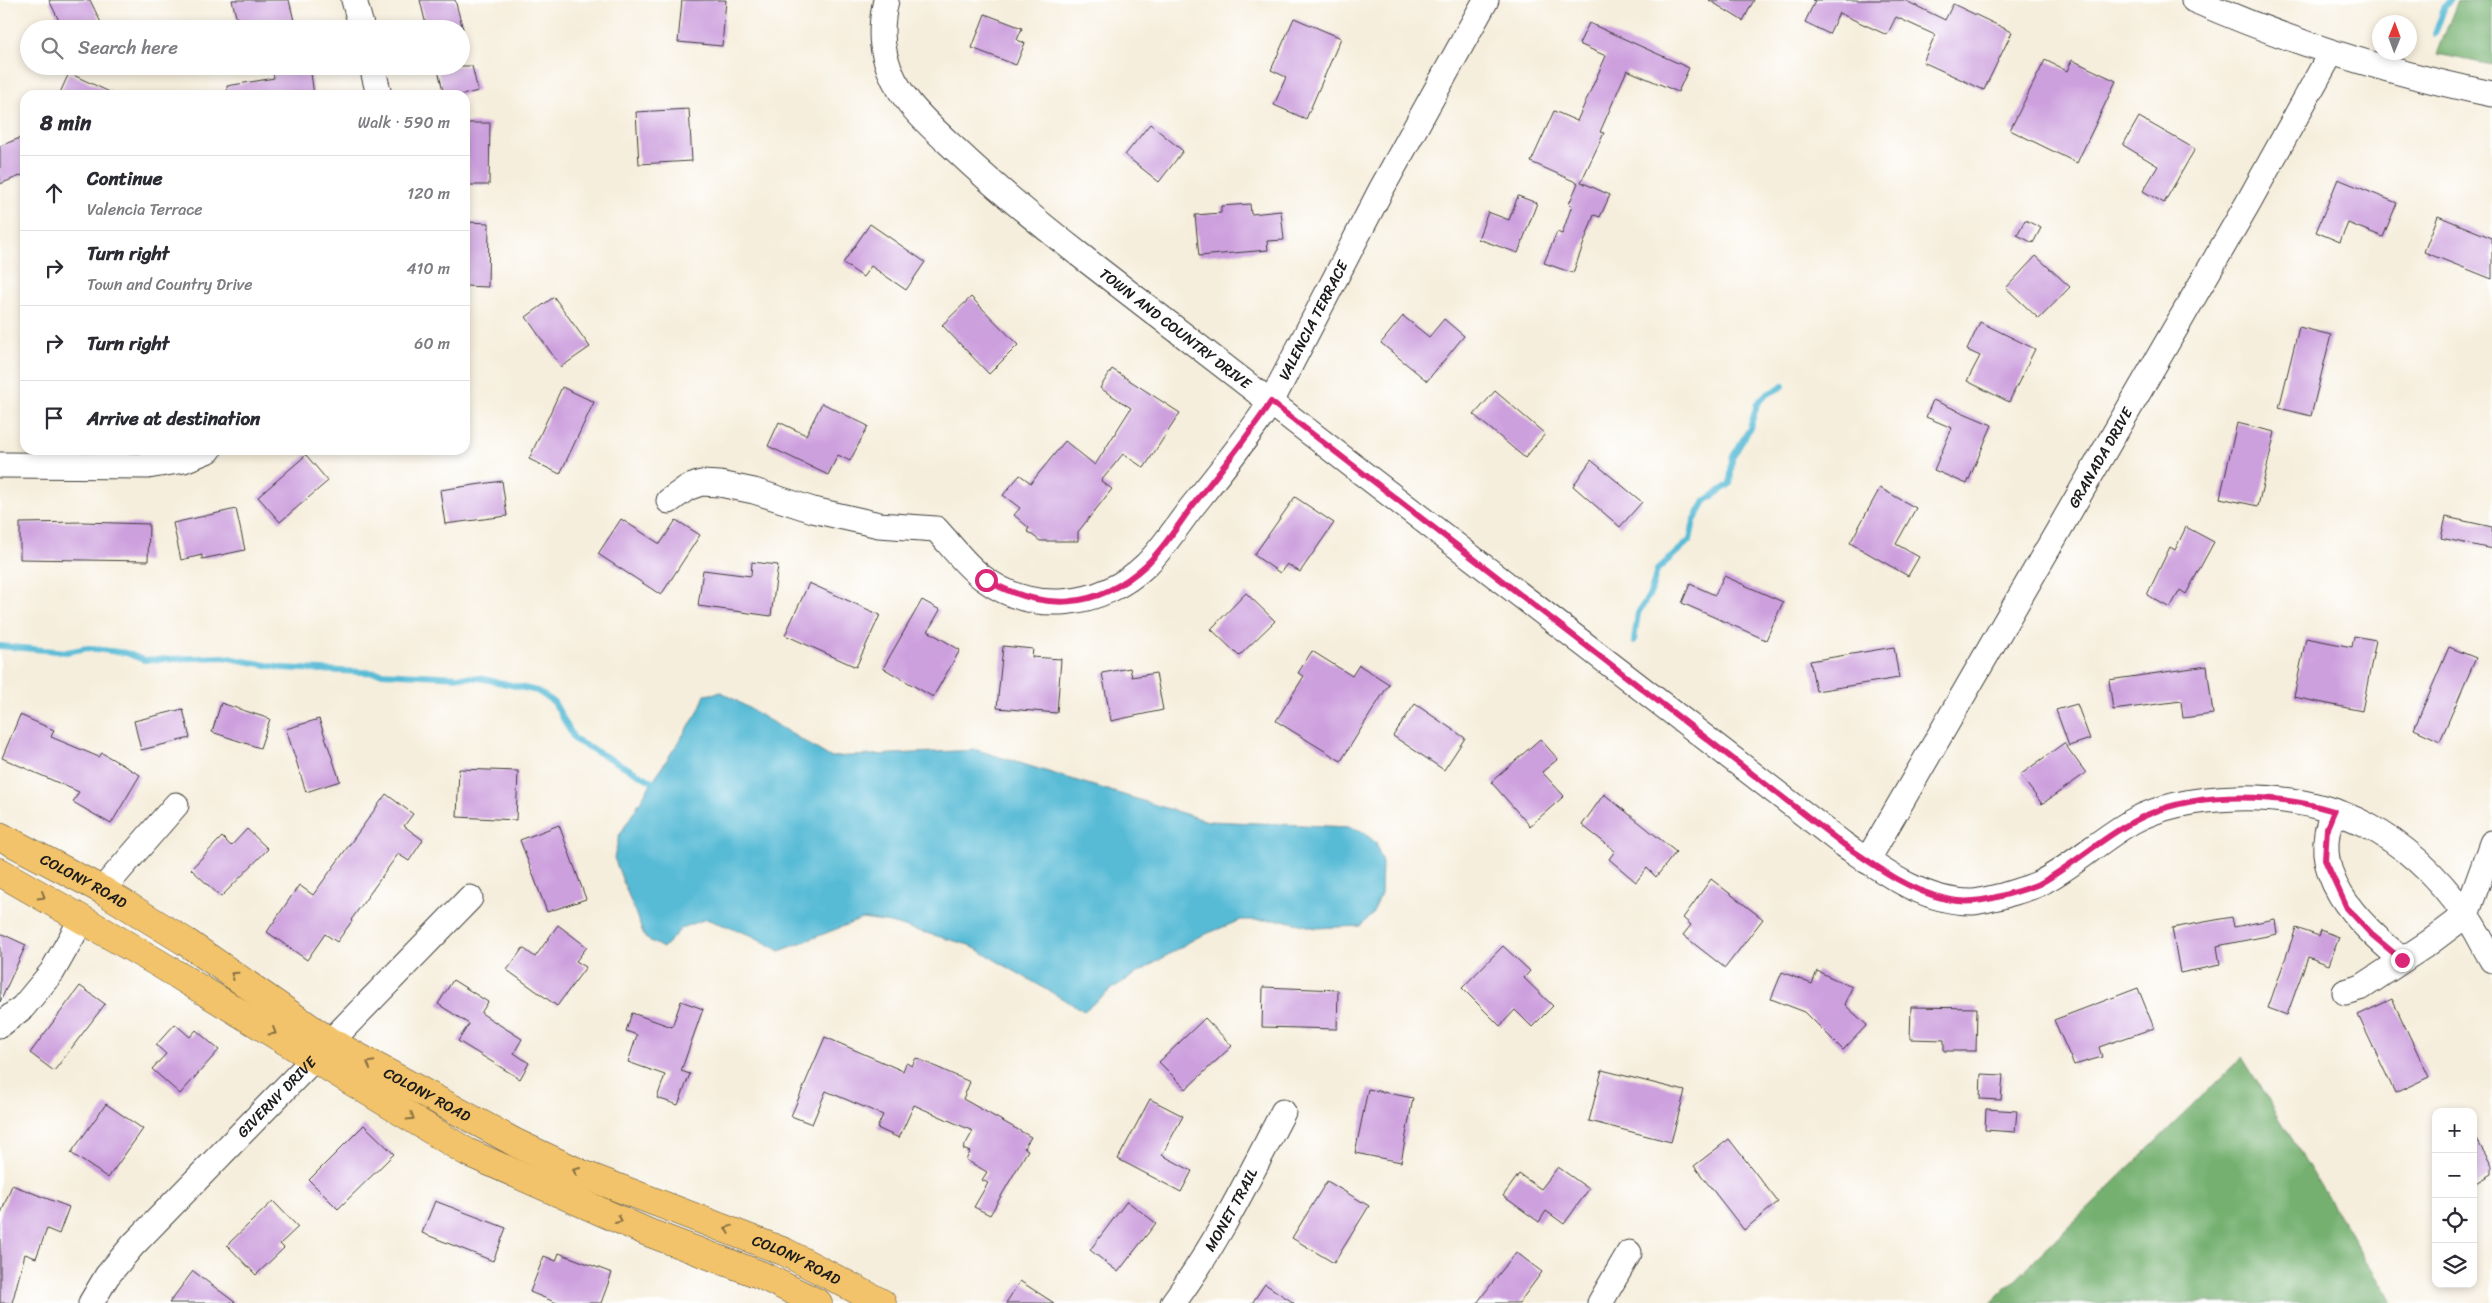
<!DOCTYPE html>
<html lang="en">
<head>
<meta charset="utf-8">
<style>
	:root { --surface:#fff; --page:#f7f7f7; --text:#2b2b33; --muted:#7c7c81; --line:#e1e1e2 }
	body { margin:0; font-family:Sriracha,sans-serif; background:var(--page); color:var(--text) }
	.controls { position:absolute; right:15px; bottom:15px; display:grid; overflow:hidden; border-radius:10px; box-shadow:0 2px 8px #0003 }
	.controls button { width:45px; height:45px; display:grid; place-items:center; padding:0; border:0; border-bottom:1px solid var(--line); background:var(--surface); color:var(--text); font:25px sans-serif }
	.compass { position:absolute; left:2372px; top:15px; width:45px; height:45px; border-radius:50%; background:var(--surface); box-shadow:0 2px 8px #0003; rotate:1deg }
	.stop { position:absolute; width:15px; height:15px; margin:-11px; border:4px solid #db2777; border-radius:50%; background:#fff }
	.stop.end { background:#db2777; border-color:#fff; box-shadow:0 1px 5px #0008 }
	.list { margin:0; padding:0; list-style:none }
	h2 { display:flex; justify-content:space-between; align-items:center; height:65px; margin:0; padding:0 20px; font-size:21px }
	h2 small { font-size:16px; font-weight:400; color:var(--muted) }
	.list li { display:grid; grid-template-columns:32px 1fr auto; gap:15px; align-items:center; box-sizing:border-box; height:75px; padding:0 20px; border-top:1px solid var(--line) }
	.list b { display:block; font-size:19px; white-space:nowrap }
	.list p { margin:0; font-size:16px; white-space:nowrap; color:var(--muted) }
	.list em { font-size:16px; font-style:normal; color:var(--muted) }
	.icon { flex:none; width:28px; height:28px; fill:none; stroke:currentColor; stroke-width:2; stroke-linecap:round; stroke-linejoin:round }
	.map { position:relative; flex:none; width:2492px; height:1303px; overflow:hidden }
	.search { position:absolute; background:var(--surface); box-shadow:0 2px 8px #0003; left:20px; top:20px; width:450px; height:55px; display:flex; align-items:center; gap:12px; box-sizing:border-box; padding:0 18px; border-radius:28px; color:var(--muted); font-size:19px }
	.panel { position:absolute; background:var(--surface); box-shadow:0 2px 8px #0003; left:20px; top:90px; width:450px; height:365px; border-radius:15px }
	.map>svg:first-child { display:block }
	.forest { fill:#74b070; stroke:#486646 }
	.water { fill:#58bbd6; stroke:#3a6c79 }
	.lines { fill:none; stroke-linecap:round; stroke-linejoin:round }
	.stream { stroke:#58bbd6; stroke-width:6 }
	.building { fill:#cc9fdd }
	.minor-casing { stroke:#3d3c39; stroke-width:27 }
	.major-casing { stroke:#3d3c39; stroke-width:29 }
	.minor { stroke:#fff; stroke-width:25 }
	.major { stroke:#f2c36a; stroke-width:28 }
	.oneway { stroke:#877043 }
	.route { stroke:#db2777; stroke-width:6 }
	.labels { text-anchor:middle; stroke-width:4; stroke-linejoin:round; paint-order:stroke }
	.street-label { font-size:15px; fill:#1c1c1c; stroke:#fff }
</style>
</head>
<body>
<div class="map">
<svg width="2492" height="1303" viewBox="0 0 2492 1303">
	<rect width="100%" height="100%" fill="#fff"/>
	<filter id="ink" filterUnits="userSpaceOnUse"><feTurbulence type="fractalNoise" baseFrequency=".02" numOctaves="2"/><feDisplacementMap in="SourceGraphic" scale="10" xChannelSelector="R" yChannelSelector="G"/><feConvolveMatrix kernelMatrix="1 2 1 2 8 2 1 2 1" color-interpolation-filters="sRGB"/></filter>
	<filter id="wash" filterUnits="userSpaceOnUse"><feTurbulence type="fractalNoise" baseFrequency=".0096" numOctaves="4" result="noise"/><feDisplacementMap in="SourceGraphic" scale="20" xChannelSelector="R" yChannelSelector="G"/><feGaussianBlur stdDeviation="1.12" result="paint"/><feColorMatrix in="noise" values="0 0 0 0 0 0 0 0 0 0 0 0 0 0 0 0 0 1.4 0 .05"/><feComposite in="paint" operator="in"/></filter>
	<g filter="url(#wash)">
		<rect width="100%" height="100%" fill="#f6eedc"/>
		<path class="forest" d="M 2458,0 L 2492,0 L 2492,65 L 2437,54 Z
			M 2242,1057 L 2392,1303 L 1991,1303 Z"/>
		<path class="water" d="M 722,692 L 830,757 L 977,750 L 1208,821 L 1350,827 L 1362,831 L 1376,843 L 1382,862 L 1381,894 L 1372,915 L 1360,926 L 1316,928 L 1283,920 L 1241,920 L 1196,938 L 1116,986 L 1084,1011 L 969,945 L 890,923 L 862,919 L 780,951 L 753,936 L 706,919 L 682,928 L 663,948 L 645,938 L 614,858 L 619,836 L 652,782 L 697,714 L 705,695 Z"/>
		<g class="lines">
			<path class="stream" d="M 2435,34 L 2445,6 L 2450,0
				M 1634,641 L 1638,613 L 1651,592 L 1657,570 L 1690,540 L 1694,521 L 1705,501 L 1730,484 L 1732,458 L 1750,428 L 1757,404 L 1764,396 L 1783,386
				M 0,646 L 67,652 L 87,648 L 126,653 L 144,660 L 223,657 L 282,668 L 480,678 L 537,691 L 554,702 L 575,740 L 659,785"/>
		</g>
		<g id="blocks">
			<path class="building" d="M 49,0 L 90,0 L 104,29 L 63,29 Z
				M 232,0 L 289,0 L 296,29 L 239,29 Z
				M 420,0 L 455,0 L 463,29 L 427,29 Z
				M 682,0 L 726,0 L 722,46 L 678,42 Z
				M 1709,0 L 1754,0 L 1743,21 Z
				M 1812,0 L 1904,0 L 1945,20 L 1953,4 L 2012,32 L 1984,90 L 1923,62 L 1935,35 L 1896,17 L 1887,35 L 1839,13 L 1829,34 L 1805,22 L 1815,1 Z
				M 985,14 L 1022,28 L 1017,40 L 1025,43 L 1016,65 L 972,48 Z
				M 1294,18 L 1341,38 L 1306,119 L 1274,105 L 1286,77 L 1271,70 Z
				M 1589,23 L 1689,68 L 1678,92 L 1627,70 L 1600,132 L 1604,133 L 1581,182 L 1610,195 L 1600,217 L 1594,215 L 1573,273 L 1544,263 L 1557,232 L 1562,234 L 1572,205 L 1569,204 L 1578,183 L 1531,162 L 1554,111 L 1577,121 L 1606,56 L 1579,44 Z
				M 2045,60 L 2067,71 L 2072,60 L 2116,81 L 2077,163 L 2010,130 Z
				M 272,66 L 310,66 L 314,95 L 228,95 L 227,86 L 274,78 Z
				M 437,66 L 472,66 L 478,91 L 462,95 L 444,95 Z
				M 69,73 L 116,95 L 59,95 Z
				M 689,109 L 692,161 L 639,164 L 636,112 Z
				M 2139,117 L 2195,149 L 2164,203 L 2143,191 L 2158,166 L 2123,145 Z
				M 465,123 L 490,123 L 489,185 L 465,185 Z
				M 1150,124 L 1183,151 L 1159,182 L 1125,155 Z
				M 25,136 L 25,174 L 0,184 L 0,146 Z
				M 2338,179 L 2397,203 L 2383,237 L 2348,223 L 2340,242 L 2316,232 Z
				M 1518,196 L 1537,203 L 1518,253 L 1478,239 L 1488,212 L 1509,220 Z
				M 1250,204 L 1251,214 L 1281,211 L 1284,240 L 1267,241 L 1268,250 L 1199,256 L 1195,215 L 1221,213 L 1221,206 Z
				M 2438,216 L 2492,238 L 2492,279 L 2424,252 Z
				M 2025,220 L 2041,228 L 2033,243 L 2017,235 Z
				M 465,222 L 489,223 L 488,287 L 465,286 Z
				M 870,224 L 925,262 L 906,290 L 871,266 L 863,277 L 843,263 Z
				M 2036,256 L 2070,287 L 2039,319 L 2006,288 Z
				M 554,297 L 590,347 L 561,367 L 526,317 Z
				M 971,297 L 1018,345 L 989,374 L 942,325 Z
				M 1403,316 L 1429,337 L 1444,319 L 1464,336 L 1427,381 L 1381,343 Z
				M 1980,322 L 2035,349 L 2009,402 L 1967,381 L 1980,356 L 1967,350 Z
				M 2299,327 L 2331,335 L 2311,416 L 2279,408 Z
				M 1112,369 L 1180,413 L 1144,468 L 1123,454 L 1101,481 L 1112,489 L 1078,532 L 1078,541 L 1040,541 L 1027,531 L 1029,528 L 1014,515 L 1020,508 L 1003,495 L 1020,475 L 1031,483 L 1065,441 L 1095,465 L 1131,408 L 1100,388 Z
				M 562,387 L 594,402 L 560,474 L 529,459 Z
				M 1495,391 L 1545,434 L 1525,458 L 1474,415 Z
				M 1933,400 L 1992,425 L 1967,484 L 1934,470 L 1952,428 L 1926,417 Z
				M 822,403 L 868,426 L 850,461 L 838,455 L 828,475 L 768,446 L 779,422 L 806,435 Z
				M 2237,423 L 2275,432 L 2258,506 L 2220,498 Z
				M 306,455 L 328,481 L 280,522 L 258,497 Z
				M 1591,460 L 1642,502 L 1620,527 L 1573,486 Z
				M 502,481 L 507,516 L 445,524 L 440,490 Z
				M 1880,488 L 1916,508 L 1896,544 L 1919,557 L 1908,576 L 1850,543 Z
				M 1295,497 L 1334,523 L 1300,572 L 1287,564 L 1280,573 L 1254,555 Z
				M 236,509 L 245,550 L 202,559 L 202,555 L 181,560 L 173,523 Z
				M 2446,517 L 2492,527 L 2492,549 L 2441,538 Z
				M 621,519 L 660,544 L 676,520 L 700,535 L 661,595 L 598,554 Z
				M 83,522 L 149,524 L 148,561 L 20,559 L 20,523 Z
				M 2186,527 L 2214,542 L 2186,594 L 2180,590 L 2170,608 L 2147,595 L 2170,547 L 2175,550 Z
				M 752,562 L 778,565 L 771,616 L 698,606 L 703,570 L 751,576 Z
				M 1724,576 L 1783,602 L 1766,640 L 1682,603 L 1690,584 L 1715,595 Z
				M 809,583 L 880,615 L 856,667 L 785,635 Z
				M 1246,593 L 1275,621 L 1239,656 L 1211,629 Z
				M 922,600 L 940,610 L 928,631 L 960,650 L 933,697 L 883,668 Z
				M 2354,636 L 2376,640 L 2362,711 L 2294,697 L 2306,638 L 2352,647 Z
				M 1003,646 L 1033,649 L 1032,657 L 1061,659 L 1057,713 L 997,708 Z
				M 1894,647 L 1899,678 L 1816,691 L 1810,661 Z
				M 2449,647 L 2476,658 L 2440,741 L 2414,729 Z
				M 1312,651 L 1352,676 L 1359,665 L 1389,684 L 1341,761 L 1276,721 L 1304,676 L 1298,673 Z
				M 2207,666 L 2213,714 L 2183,718 L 2181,701 L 2113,710 L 2109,680 Z
				M 1130,668 L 1132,677 L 1156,673 L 1163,710 L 1111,721 L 1102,673 Z
				M 221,703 L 270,719 L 260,748 L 212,732 Z
				M 1415,704 L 1465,738 L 1444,770 L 1393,736 Z
				M 2077,704 L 2090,739 L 2069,746 L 2056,710 Z
				M 183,709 L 190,738 L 141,750 L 134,721 Z
				M 20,715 L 54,730 L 51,737 L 99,757 L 102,753 L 140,775 L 111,824 L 73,802 L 79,792 L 2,758 Z
				M 319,719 L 340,781 L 306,792 L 286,729 Z
				M 1540,739 L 1558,759 L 1542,772 L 1564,796 L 1530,826 L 1491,782 Z
				M 2064,743 L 2086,773 L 2042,804 L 2020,775 Z
				M 459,769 L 518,771 L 516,820 L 457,817 Z
				M 386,794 L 413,814 L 404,826 L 423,840 L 409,861 L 398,854 L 351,920 L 352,921 L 337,942 L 325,934 L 307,960 L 267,932 L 299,885 L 313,895 Z
				M 1604,794 L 1676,852 L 1656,877 L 1647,868 L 1636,882 L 1609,859 L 1615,851 L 1582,825 Z
				M 559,825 L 586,899 L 547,912 L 520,840 Z
				M 247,829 L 268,849 L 221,897 L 191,869 L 222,837 L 231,846 Z
				M 1711,879 L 1763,919 L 1725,968 L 1683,935 L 1691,925 L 1683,918 Z
				M 2232,917 L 2234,927 L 2275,919 L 2277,934 L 2217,946 L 2220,965 L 2180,973 L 2172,928 Z
				M 558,925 L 587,947 L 576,961 L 586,967 L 557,1006 L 507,970 L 523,948 L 535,957 Z
				M 2296,928 L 2319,936 L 2321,930 L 2339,937 L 2329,965 L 2308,957 L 2287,1015 L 2268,1008 Z
				M 0,933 L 26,945 L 0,1002 Z
				M 1503,946 L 1530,971 L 1524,978 L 1553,1006 L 1532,1027 L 1515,1010 L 1500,1026 L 1462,988 Z
				M 1817,971 L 1852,987 L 1845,1005 L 1867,1025 L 1843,1050 L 1805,1012 L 1771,999 L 1782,972 L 1812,984 Z
				M 453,980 L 488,1002 L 481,1013 L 522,1039 L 514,1053 L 529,1063 L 520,1079 L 458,1041 L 469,1024 L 438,1004 Z
				M 80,986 L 105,1004 L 54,1071 L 30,1053 Z
				M 1263,987 L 1338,990 L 1337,1029 L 1262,1027 Z
				M 2138,988 L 2154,1028 L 2099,1047 L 2102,1057 L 2074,1065 L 2054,1020 Z
				M 2392,999 L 2429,1077 L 2395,1093 L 2358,1015 Z
				M 681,1001 L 703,1009 L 681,1071 L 690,1074 L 678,1105 L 657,1098 L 665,1075 L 628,1062 L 637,1035 L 626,1031 L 632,1013 L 672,1027 Z
				M 1911,1007 L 1977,1008 L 1976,1051 L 1944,1051 L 1944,1040 L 1910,1039 Z
				M 1205,1018 L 1232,1046 L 1186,1089 L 1159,1062 Z
				M 175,1024 L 190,1037 L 196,1030 L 219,1050 L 180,1094 L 152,1069 L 166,1054 L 156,1045 Z
				M 825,1037 L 903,1071 L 906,1063 L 912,1066 L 916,1058 L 970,1082 L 963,1099 L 1031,1137 L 1024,1148 L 1028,1150 L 990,1215 L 974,1207 L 988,1183 L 982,1180 L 987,1172 L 966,1160 L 970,1152 L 963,1149 L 973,1131 L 914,1105 L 899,1138 L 877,1128 L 883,1115 L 826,1091 L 812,1124 L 791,1116 Z
				M 1602,1070 L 1685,1091 L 1671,1142 L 1589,1121 Z
				M 1981,1074 L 2003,1075 L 2001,1100 L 1980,1099 Z
				M 1368,1089 L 1413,1098 L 1401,1162 L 1355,1153 Z
				M 1150,1099 L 1183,1116 L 1162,1155 L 1192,1171 L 1181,1192 L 1118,1159 Z
				M 106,1104 L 143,1129 L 108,1178 L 71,1153 Z
				M 1986,1109 L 2017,1111 L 2015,1132 L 1985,1130 Z
				M 364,1125 L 394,1154 L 338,1209 L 309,1180 Z
				M 2473,1133 L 2492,1166 L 2492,1174 L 2473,1185 Z
				M 1729,1139 L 1778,1202 L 1744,1230 L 1694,1166 Z
				M 1558,1167 L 1589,1189 L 1564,1224 L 1546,1211 L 1539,1222 L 1503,1196 L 1519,1174 L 1541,1189 Z
				M 1327,1181 L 1369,1206 L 1334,1263 L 1292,1238 Z
				M 12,1185 L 69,1207 L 59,1234 L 47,1229 L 36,1258 L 25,1254 L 12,1303 L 0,1303 L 0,1216 Z
				M 273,1201 L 298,1227 L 280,1244 L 284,1248 L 256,1275 L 227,1245 Z
				M 435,1201 L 506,1228 L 493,1261 L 422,1233 Z
				M 1127,1201 L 1156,1223 L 1118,1272 L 1090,1250 Z
				M 1516,1252 L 1542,1272 L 1519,1303 L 1477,1303 Z
				M 559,1253 L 612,1273 L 601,1303 L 557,1303 L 530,1292 L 544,1256 L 556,1261 Z
				M 193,1271 L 236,1303 L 169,1303 Z
				M 1020,1281 L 1054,1303 L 1006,1303 Z
				M 1265,1284 L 1294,1303 L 1252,1303 Z"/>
		</g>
	</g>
	<g filter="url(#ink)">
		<use href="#blocks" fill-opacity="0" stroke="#3d3c39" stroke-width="1"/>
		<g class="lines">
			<defs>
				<g id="minor">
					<path d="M 354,0 L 362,29"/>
					<path id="s1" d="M 886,0 C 882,18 880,38 885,56 C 895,96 926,122 955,149 C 996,188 1040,224 1085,259 L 1843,844 C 1881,870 1924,903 1973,902 C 1983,901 1992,898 2002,896 C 2014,892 2027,889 2038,884 C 2073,867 2100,839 2133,821 C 2164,804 2201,799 2236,798 C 2336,795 2407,834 2465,914 C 2476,928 2483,945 2492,960"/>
					<path d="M 2194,0 C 2290,42 2389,73 2492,94"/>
					<path d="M 372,66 L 379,95"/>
					<path d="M 0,465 L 148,466 L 184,460 L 209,450"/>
					<path id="s2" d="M 669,501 L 687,488 L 701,483 L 720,484 L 754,491 L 813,510 L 879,525 L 936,529 C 951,545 965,565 983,578 C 1034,616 1102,607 1146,565 C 1163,548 1177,526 1191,508 C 1219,473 1247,439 1271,402 L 1382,188 L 1486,0"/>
					<path d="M 2334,811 C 2305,874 2358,922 2402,960"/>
					<path id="s3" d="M 1867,861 L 2248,203 L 2331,53"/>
					<path d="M 102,890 L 176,805"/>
					<path d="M 2345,992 L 2362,987 L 2430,942 L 2466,915 L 2492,843"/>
					<path d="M 0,1025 L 23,1007 L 52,972 L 82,919"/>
					<path id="s4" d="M 91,1303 L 107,1276 L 133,1245 L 470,898"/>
					<path id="s5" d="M 1173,1303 C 1217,1244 1249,1177 1283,1112"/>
					<path d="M 1600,1303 L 1629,1253"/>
				</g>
				<g id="major">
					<path id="s6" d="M 0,836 L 102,890 L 186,942 L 329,1041 L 516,1143 L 580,1173 L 785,1252 L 882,1303"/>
					<path d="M 0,872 L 158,963 L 467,1152 L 647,1232 L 761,1275 L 818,1303"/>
				</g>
			</defs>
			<use href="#minor" class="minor-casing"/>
			<use href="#major" class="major-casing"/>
			<use href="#minor" class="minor"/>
			<use href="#major" class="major"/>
		</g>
		<defs><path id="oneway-chevron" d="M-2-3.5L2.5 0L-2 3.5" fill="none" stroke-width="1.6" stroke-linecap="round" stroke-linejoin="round" transform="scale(1.25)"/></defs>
		<g class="oneway">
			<use href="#oneway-chevron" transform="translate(42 896) rotate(30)"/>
			<use href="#oneway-chevron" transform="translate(234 975) rotate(-145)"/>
			<use href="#oneway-chevron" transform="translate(273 1032) rotate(31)"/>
			<use href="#oneway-chevron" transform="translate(370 1064) rotate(-152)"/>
			<use href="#oneway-chevron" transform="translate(411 1117) rotate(32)"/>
			<use href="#oneway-chevron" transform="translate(576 1171) rotate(-156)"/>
			<use href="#oneway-chevron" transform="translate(619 1220) rotate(24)"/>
			<use href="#oneway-chevron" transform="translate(728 1229) rotate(-158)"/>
		</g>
	</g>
	<g class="lines" filter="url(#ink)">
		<path class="route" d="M 986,580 C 1043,611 1096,611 1146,565 C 1164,548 1178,525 1193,505 C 1220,471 1247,438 1271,402 L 1843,844 C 1874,865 1908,890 1946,899 C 1965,904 1983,901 2001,896 C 2015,892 2028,889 2041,883 C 2078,862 2109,831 2149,814 C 2201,791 2280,794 2334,811 L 2327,828 L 2325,860 L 2347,908 L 2371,934 L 2402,960"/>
	</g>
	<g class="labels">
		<g class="street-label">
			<text dy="5" stroke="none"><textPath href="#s2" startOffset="821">VALENCIA TERRACE</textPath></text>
			<text dy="5" stroke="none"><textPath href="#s1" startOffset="459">TOWN AND COUNTRY DRIVE</textPath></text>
			<text dy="5" stroke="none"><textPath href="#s3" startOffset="466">GRANADA DRIVE</textPath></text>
			<text dy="5" stroke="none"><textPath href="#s6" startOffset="95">COLONY ROAD</textPath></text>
			<text dy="5" stroke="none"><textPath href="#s6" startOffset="500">COLONY ROAD</textPath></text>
			<text dy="5" stroke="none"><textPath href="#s4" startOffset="278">GIVERNY DRIVE</textPath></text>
			<text dy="5" stroke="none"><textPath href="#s5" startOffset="110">MONET TRAIL</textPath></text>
			<text dy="5" stroke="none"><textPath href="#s6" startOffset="905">COLONY ROAD</textPath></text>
		</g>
	</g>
</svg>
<div class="controls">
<button>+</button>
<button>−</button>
<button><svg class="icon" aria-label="locate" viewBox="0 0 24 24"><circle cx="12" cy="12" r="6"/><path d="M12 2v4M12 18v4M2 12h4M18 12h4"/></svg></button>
<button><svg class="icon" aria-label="layers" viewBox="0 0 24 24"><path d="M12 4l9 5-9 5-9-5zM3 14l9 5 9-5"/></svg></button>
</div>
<svg class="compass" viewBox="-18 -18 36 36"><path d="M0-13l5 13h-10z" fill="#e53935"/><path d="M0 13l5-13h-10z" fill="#7c7c81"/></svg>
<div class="stop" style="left:986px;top:580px"></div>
<div class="stop end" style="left:2402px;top:960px"></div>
<div class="search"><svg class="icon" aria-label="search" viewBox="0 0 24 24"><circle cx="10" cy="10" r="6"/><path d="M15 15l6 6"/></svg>Search here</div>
<section class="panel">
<h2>8 min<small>Walk · 590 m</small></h2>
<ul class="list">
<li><svg class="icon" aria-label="ahead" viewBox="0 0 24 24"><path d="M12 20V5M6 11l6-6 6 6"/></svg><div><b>Continue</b><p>Valencia Terrace</p></div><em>120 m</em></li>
<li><svg class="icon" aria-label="right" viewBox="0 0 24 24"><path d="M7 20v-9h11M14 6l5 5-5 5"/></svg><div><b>Turn right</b><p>Town and Country Drive</p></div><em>410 m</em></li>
<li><svg class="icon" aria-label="right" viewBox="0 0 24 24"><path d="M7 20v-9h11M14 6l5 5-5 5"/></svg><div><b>Turn right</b></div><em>60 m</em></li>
<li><svg class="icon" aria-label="arrive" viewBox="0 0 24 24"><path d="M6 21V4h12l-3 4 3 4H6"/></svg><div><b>Arrive at destination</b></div></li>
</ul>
</section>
</div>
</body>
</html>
